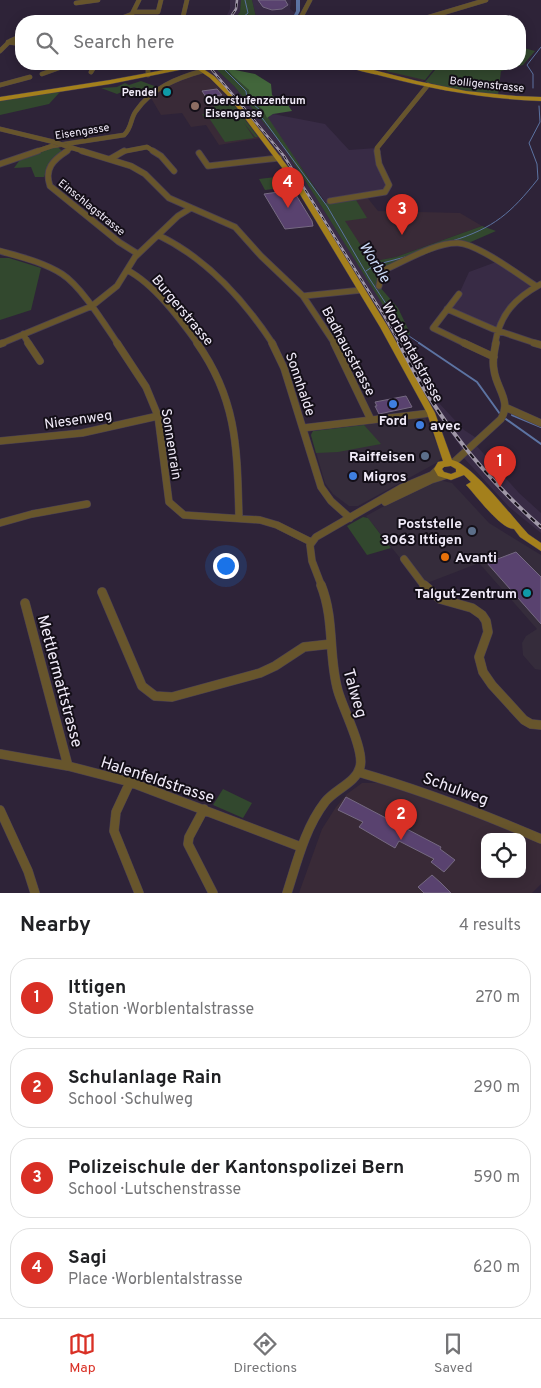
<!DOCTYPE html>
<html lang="en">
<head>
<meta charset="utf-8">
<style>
	:root { --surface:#fff; --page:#f6f6f6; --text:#202124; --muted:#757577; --line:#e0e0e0; --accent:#d93025 }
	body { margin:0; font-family:Overpass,sans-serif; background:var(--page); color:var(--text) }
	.controls { position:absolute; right:15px; bottom:15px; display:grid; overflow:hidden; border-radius:10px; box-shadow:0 2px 12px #0003 }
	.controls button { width:45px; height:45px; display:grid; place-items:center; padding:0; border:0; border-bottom:1px solid var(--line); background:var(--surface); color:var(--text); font:25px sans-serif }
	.you { position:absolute; left:225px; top:565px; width:18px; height:18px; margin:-12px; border:4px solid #fff; border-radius:50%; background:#1a73e8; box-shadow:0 0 0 8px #1a73e833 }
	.badge { display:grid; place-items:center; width:32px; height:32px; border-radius:50%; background:var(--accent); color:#fff; font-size:16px; font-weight:700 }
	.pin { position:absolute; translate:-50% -41px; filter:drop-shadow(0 1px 2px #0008) }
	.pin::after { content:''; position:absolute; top:26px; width:18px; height:15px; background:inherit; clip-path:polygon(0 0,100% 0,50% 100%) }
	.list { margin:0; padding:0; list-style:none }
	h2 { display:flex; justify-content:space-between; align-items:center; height:65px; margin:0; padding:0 20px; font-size:21px }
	h2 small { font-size:16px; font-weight:400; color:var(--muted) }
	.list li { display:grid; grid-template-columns:32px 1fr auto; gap:15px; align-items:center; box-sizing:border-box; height:80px; margin:0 10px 10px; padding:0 10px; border:1px solid var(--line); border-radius:20px }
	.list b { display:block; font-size:19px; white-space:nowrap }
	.list p { margin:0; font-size:16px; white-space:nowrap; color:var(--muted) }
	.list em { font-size:16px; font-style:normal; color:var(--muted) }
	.icon { flex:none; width:28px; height:28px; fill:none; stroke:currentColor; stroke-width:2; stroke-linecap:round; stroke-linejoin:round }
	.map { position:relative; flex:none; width:541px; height:893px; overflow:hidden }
	.search { position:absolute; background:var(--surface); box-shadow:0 2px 12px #0003; left:15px; right:15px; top:15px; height:55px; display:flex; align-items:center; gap:12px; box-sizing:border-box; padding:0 18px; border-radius:20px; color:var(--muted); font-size:19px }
	.sheet { height:425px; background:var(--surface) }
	nav { display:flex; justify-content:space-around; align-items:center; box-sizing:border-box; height:70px; border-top:1px solid var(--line); background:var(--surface); font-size:14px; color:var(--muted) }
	nav a { display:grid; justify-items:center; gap:2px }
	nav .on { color:var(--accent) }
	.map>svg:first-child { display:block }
	.commercial { fill:#352c3b }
	.built { fill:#382b45 }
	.education { fill:#392a37; fill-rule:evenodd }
	.green { fill:#32482e }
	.forest { fill:#42663b }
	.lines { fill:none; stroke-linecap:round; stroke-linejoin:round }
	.stream-far1 { stroke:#5c73a2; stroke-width:1 }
	.stream { stroke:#5c73a2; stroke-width:2 }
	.canal { fill:#5c73a2; fill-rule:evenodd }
	.building { fill:#59426f; stroke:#756981 }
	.minor-far3-casing { stroke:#493f53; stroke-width:5 }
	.minor-far2-casing { stroke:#493f53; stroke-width:7 }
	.minor-far1-casing { stroke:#493f53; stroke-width:8 }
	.minor-casing { stroke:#493f53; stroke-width:10 }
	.major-casing { stroke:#493f53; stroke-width:1 }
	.minor-far3 { stroke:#67552c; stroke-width:4.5 }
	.minor-far2 { stroke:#67552c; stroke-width:5.5 }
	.minor-far1 { stroke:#67552c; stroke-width:7 }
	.minor { stroke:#67552c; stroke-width:9 }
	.major { fill:#a4801c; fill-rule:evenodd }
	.rail-far1-casing { stroke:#a098a8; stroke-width:2.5 }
	.rail-casing { stroke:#a098a8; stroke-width:4 }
	.rail-far1 { stroke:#140f18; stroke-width:1; stroke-dasharray:4; stroke-linecap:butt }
	.rail { stroke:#140f18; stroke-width:2; stroke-dasharray:5.5; stroke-linecap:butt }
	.minor-bridge-casing { stroke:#493f53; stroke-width:5; stroke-linecap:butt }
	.minor-bridge { stroke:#67552c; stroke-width:4.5 }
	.culture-dot { fill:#0f9aa8; stroke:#140f18; stroke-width:2 }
	.education-dot { fill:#8d6e63; stroke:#140f18; stroke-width:2 }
	.shop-dot { fill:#3f7fe0; stroke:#140f18; stroke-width:2 }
	.service-dot { fill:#5c6f8a; stroke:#140f18; stroke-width:2 }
	.food-dot { fill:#e8710a; stroke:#140f18; stroke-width:2 }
	.labels { text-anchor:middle; stroke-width:4; stroke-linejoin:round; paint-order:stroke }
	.far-street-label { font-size:11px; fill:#f1ebf9; stroke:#140f18 }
	.far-poi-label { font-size:11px; font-weight:bold; fill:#f1ebf9; stroke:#140f18; text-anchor:end }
	.street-label { font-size:14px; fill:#f1ebf9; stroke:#140f18 }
	.poi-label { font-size:14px; font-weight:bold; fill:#f1ebf9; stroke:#140f18; text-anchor:start }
	.water-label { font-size:15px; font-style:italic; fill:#cddcf9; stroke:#140f18 }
	.near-street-label { font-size:16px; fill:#f1ebf9; stroke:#140f18 }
</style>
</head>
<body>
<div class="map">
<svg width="541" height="893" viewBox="0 0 541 893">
	<rect width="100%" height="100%" fill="#2e2338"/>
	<path class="commercial" d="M 425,417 L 441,454 L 441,458 L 438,462 L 358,506 L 349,506 L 333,494 L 325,483 L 311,435 L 312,432 Z
		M 439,480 L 452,483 L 489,523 L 541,555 L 541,670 L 535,669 L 523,655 L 522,643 L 526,636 L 537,629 L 479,563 L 422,585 L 366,516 L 417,488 Z"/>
	<path class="built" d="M 230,0 L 241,0 L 240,12 L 233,21 L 224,21 L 230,9 Z
		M 252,0 L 291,0 L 290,9 L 299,16 L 297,21 L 251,21 L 256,17 Z
		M 215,64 L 218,71 L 234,86 L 282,145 L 315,196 L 382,303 L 438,402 L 464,430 L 478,439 L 474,443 L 519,493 L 541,513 L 541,533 L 509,507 L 463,457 L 460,446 L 432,407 L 388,326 L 286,163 L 234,95 L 215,77 L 201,67 Z
		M 273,114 L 325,124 L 349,150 L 377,148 L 376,157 L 387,181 L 385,192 L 326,203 L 267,118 Z
		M 496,262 L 536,286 L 519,296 L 497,330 L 447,309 L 459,294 L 469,272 Z"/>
	<path class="education" d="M 359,64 L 438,64 L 423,81 L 363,67 Z
		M 198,73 L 203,74 L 213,81 L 229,98 L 261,138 L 219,145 L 206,125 L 191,127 L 182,113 L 161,115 L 151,98 L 172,81 Z
		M 366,196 L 378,211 L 460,213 L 482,226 L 396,257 L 370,262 L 365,259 L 329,204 Z
		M 362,783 L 379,783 L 396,787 L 471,813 L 541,843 L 541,884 L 532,893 L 299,893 L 322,829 L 336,807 L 347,794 ZM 485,837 L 522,837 L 522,874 L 485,874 Z"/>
	<path class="green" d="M 241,0 L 252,0 L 256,17 L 251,21 L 233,21 L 240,12 Z
		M 520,47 L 535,51 L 523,65 L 501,71 L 498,95 L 467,92 L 425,82 L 440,64 L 520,64 Z
		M 215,64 L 223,64 L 232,75 L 249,90 L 250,99 L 263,110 L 325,203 L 356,200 L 367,218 L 345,221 L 369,258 L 366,259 L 370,262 L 396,257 L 482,226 L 496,231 L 466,244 L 444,247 L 382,271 L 379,286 L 398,308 L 410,333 L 406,342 L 315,196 L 282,145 L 234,86 L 218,71 Z
		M 395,64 L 438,64 L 425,80 L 386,71 Z
		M 141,81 L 157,87 L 150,93 L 134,87 L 117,94 L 101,88 L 117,87 L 125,83 L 129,85 Z
		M 60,92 L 49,104 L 0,115 L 0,100 Z
		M 231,101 L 258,137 L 255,137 L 244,123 L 254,138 L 225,142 L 209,118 L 205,119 L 202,114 L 217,112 L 212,104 Z
		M 52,146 L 58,147 L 63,152 L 48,166 L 44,177 L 35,177 L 31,167 L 14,168 L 22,157 Z
		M 284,176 L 290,187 L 265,190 L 259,179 Z
		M 0,258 L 9,258 L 41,268 L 31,310 L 0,320 Z
		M 364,425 L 381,444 L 338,452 L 316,453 L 311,435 L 313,431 Z
		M 363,517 L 368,518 L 391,548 L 367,555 L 347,526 Z
		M 223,789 L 252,803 L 243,818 L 213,805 Z"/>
	<path class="forest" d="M 223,64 L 230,64 L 235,70 L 255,74 L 271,84 L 272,95 L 277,100 L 284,99 L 292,111 L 273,114 L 267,118 L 263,110 L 250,99 L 249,90 L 232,75 Z"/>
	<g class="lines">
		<path class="stream-far1" d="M 238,21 L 248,13 L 245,0
			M 219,64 L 246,91 L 247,99 L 260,110 L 260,115 L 327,206 L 369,278 L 406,334 L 421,344
			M 533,88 L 533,74 L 527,65 L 541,47
			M 452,241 C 494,228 511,213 538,179 L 537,164 L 529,143 L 540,122 L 539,106
			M 366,271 L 375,265 L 405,257"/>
		<path class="stream" d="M 419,343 L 477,382 L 500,414
			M 512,415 L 541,427
			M 503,417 L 541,444"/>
		<path class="canal" d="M 296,0 L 300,0 L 300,11 L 295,21 L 291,21 L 296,11 Z"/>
	</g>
	<path class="building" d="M 258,0 L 285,0 L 288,5 L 282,9 L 272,10 L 263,7 Z
		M 217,89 L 222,95 L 206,97 L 202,91 Z
		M 293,190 L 312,221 L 313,226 L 285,229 L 264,194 Z
		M 406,396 L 412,407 L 379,414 L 375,406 L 377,406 L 375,402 Z
		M 516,552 L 541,577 L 541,624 L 487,563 Z
		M 346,797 L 441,847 L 440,849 L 455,860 L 444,872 L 431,862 L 434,859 L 399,841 L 395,848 L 388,844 L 359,827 L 363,822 L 338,810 Z
		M 432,875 L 441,883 L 451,893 L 424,893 L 418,887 Z"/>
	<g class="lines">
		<defs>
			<path id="minor-far3" d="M 76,3 L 98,0
				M 134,12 L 158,12 L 161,0
				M 114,21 L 132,14 L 139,0
				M 182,21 L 187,0
				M 299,21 L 310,0
				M 416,21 L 486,0
				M 8,42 L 21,44
				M 0,51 L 10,41 L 21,36
				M 148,64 L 148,75
				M 91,72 L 96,64
				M 42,74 L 70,64
				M 0,85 L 30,77
				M 0,129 L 54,142
				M 66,146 L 86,152
				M 34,152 L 52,146 L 124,135 C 132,128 130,119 136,111 C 152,88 177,78 202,71
				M 65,152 L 71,148
				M 121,152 L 147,147 L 155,152
				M 378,152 L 377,148 L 428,85"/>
			<path id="minor-far2" d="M 67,151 C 53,160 44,169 50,186 L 119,242 L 138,254
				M 82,151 L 131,166 L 145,174 L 169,198 L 235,227 L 261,256 L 303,296 L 362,290
				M 153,151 L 161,156 L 174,171
				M 199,153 L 208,166 L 279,158
				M 110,159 L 124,151
				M 0,164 L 38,151
				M 330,201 L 385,192 L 389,185 L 379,164 L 377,151
				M 158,235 C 206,258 244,300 273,344
				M 0,251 C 21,257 43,262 62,274 C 81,286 105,325 118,344
				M 127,270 C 154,284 180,319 198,344
				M 379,286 L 382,271 C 403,262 436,242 458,243 C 478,244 519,275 536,286
				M 459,294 L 433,328 L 466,344
				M 303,296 L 335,344
				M 447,309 L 493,329 L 538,344
				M 23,334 L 29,344
				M 0,344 L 92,306 L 117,286 L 135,257 L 178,216 L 191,208
				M 495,344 C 500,314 515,298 541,284"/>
			<path id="minor-far1" d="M 28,343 L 40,361
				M 117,343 L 146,387 L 158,416 L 169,502 L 184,515 L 260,520 L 277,525 L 311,542
				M 197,343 C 238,401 237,450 239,518
				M 272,343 L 284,368 L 321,487 L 331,501 L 350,518
				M 334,343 L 371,420
				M 464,343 L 494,357
				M 534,343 L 541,345
				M 0,344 L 3,343
				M 507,408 L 541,423
				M 303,428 L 431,413
				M 0,441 L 82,433 L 158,416
				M 453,463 L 501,419 C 512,401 496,388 494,370 C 492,361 494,352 496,343
				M 385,502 L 431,480 L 444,476
				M 0,523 L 32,514 L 87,504
				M 404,559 L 425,587
				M 322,587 L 312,561 L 310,545 L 316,537 L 401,488 L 432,475 L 438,469"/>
			<path id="minor" d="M 424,585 L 440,599 L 472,608 L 482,615 L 486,621 L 488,632 L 479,657 L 483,672 L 492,685 L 524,720 L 531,724 L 541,725
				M 102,592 L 142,686 L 155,696 L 172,697 L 260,673 L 275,666 L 304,647 L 331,644
				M 25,603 L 68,766
				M 0,754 L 68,766 L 130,782 L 301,847
				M 358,772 C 421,790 481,813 541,839
				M 130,782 L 116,812 L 114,831 L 139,893
				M 204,809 L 189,837 L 188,844 L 213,893
				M 0,810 L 28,871 L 35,893
				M 287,893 C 297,862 305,828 325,802 C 335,789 356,783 360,767 C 365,751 343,709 338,691 C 328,656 335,620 321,585"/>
			<path id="major" d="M 196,64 L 206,64 L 199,66 L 214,76 L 233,95 L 298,180 L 388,327 L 435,413 L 452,460 C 471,463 513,518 528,534 C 532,537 537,540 541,543 L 541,551 L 520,537 L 514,529 C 501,529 477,497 468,487 L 466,485 L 471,482 L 464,475 L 451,480 L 438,476 L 434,469 L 438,462 L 443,461 L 427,413 L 380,327 L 292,181 L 229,97 L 210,78 L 194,67 L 110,84 L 0,101 L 0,97 L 110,80 ZM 451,466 L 456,469 L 456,472 L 451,474 L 444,472 L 442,469 L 444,467 Z
				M 342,64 L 350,64 L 417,81 L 466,91 L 516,96 L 541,97 L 541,101 C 487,99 435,90 382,76 C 370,73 353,70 342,64 Z"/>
		</defs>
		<use href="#minor-far3" class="minor-far3-casing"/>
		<use href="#minor-far2" class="minor-far2-casing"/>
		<use href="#minor-far1" class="minor-far1-casing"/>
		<use href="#minor" class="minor-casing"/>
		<use href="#major" class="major-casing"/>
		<use href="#minor-far3" class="minor-far3"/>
		<use href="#minor-far2" class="minor-far2"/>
		<use href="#minor-far1" class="minor-far1"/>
		<use href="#minor" class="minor"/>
		<use href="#major" class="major"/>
		<defs>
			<path id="rail-far1" d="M 228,21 L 236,9 L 237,0
				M 207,64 L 284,156 L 383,314 L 400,344"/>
			<path id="rail" d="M 399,343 C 409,362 419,382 431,400 C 461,447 499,490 541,527"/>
		</defs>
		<use href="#rail-far1" class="rail-far1-casing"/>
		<use href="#rail" class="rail-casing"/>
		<use href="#rail-far1" class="rail-far1"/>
		<use href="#rail" class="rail"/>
		<defs>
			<path id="minor-bridge" d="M 54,142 L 66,146"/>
		</defs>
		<use href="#minor-bridge" class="minor-bridge-casing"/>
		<use href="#minor-bridge" class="minor-bridge"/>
	</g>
	<g class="culture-dot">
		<circle cx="167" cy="92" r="5"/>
		<circle cx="527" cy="593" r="5"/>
	</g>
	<circle class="education-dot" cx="195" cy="106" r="5"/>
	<g class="shop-dot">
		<circle cx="393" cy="404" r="5"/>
		<circle cx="420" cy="425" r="5"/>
		<circle cx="353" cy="476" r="5"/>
	</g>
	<g class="service-dot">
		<circle cx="425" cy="456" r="5"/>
		<circle cx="472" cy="531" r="5"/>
	</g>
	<circle class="food-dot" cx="445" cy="557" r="5"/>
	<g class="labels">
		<g class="far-street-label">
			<text transform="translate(487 84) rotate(6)" y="4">Bolligenstrasse</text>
			<text transform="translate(82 131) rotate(-9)" y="4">Eisengasse</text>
			<text transform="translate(92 207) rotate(39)" y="4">Einschlagstrasse</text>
		</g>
		<g class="far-poi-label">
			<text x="157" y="96">Pendel</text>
			<text x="205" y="104" text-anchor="start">Oberstufenzentrum<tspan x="205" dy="13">Eisengasse</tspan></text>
		</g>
		<g class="street-label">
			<text transform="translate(183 310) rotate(50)" y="5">Burgerstrasse</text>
			<text transform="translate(349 351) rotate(62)" y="5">Badhausstrasse</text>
			<text transform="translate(413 352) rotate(61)" y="5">Worblentalstrasse</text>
			<text transform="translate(301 384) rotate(71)" y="5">Sonnhalde</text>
			<text transform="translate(78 419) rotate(-8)" y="5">Niesenweg</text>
			<text transform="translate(172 444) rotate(81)" y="5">Sonnenrain</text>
		</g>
		<g class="poi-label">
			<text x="393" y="425" text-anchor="middle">Ford</text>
			<text x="430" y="430">avec</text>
			<text x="415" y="461" text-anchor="end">Raiffeisen</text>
			<text x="363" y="481">Migros</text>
			<text x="462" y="528" text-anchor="end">Poststelle<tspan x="462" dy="16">3063 Ittigen</tspan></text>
			<text x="455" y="562">Avanti</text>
			<text x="517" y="598" text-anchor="end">Talgut-Zentrum</text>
		</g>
		<g class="water-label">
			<text transform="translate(375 262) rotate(58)" y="5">Worble</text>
		</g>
		<g class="near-street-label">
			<text transform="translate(61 681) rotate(75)" y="6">Mettlermattstrasse</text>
			<text transform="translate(356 693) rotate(74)" y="6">Talweg</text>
			<text transform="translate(158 779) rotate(18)" y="6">Halenfeldstrasse</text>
			<text transform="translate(456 788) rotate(20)" y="6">Schulweg</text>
		</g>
	</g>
</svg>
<div class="controls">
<button><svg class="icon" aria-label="locate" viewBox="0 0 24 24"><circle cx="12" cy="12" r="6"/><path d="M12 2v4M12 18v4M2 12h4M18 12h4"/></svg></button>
</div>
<div class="you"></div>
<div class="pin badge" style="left:500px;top:487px">1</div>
<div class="pin badge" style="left:401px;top:840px">2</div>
<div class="pin badge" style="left:402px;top:235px">3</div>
<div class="pin badge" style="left:288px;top:208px">4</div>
<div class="search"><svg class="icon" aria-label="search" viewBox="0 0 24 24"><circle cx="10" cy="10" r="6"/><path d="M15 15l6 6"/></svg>Search here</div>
</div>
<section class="sheet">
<h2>Nearby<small>4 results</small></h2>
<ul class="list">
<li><span class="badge">1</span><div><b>Ittigen</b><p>Station · Worblentalstrasse</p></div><em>270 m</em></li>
<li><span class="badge">2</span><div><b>Schulanlage Rain</b><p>School · Schulweg</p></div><em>290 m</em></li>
<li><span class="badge">3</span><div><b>Polizeischule der Kantonspolizei Bern</b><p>School · Lutschenstrasse</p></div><em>590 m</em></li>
<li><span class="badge">4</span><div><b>Sagi</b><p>Place · Worblentalstrasse</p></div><em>620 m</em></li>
</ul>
</section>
<nav>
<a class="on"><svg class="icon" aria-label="map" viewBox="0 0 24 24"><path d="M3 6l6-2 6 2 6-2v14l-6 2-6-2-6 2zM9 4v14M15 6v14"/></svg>Map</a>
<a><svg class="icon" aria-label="directions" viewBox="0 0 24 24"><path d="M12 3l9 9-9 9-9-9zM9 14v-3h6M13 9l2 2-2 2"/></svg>Directions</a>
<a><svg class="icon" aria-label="saved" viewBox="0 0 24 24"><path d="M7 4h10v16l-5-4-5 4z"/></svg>Saved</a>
</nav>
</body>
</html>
